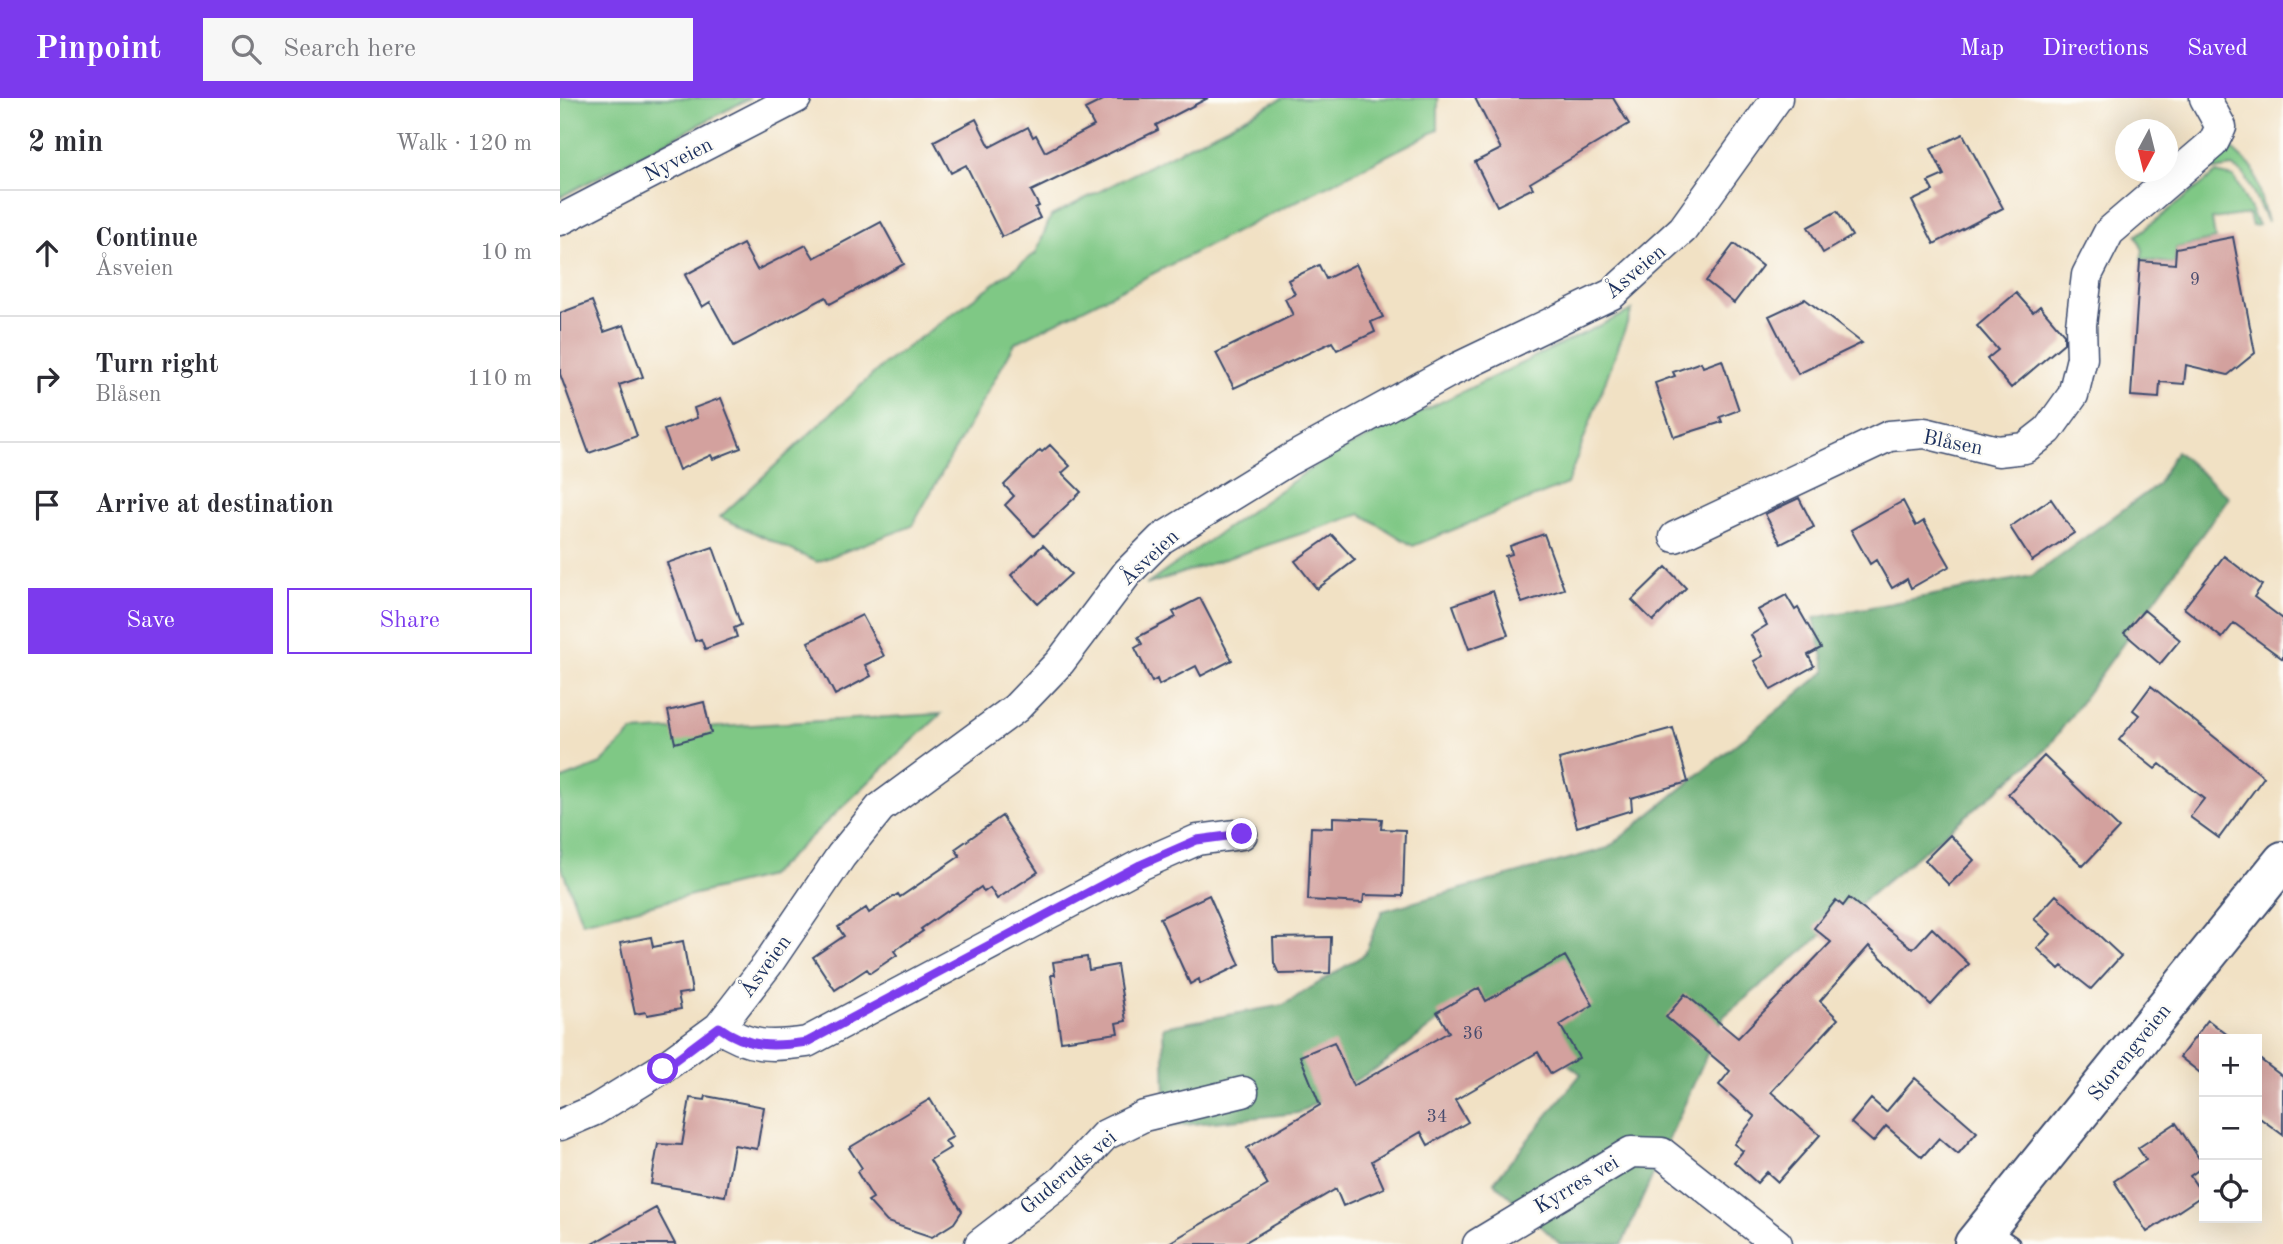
<!DOCTYPE html>
<html lang="en">
<head>
<meta charset="utf-8">
<style>
	:root { --surface:#fff; --page:#f7f7f7; --text:#2b2b33; --muted:#7c7c81; --line:#e1e1e2; --accent:#7c3aed }
	body { margin:0; font-family:"Old Standard TT",serif; background:var(--page); color:var(--text) }
	.controls { position:absolute; right:21px; bottom:21px; display:grid; overflow:hidden; border-radius:0px; box-shadow:0 7px 28px #0002 }
	.controls button { width:63px; height:63px; display:grid; place-items:center; padding:0; border:0; border-bottom:2px solid var(--line); background:var(--surface); color:var(--text); font:35px sans-serif }
	.compass { position:absolute; left:1555px; top:21px; width:63px; height:63px; border-radius:50%; background:var(--surface); box-shadow:0 7px 28px #0002; rotate:187deg }
	.stop { position:absolute; width:21px; height:21px; margin:-16px; border:5px solid #7c3aed; border-radius:50%; background:#fff }
	.stop.end { background:#7c3aed; border-color:#fff; box-shadow:0 2px 7px #0008 }
	.list { margin:0; padding:0; list-style:none }
	h2 { display:flex; justify-content:space-between; align-items:center; height:91px; margin:0; padding:0 28px; font-size:30px }
	h2 small { font-size:23px; font-weight:400; color:var(--muted) }
	.list li { display:grid; grid-template-columns:46px 1fr auto; gap:21px; align-items:center; box-sizing:border-box; height:126px; padding:0 28px; border-top:2px solid var(--line) }
	.list b { display:block; font-size:26px; white-space:nowrap }
	.list p { margin:0; font-size:23px; white-space:nowrap; color:var(--muted) }
	.list em { font-size:23px; font-style:normal; color:var(--muted) }
	.actions { display:flex; gap:14px; padding:21px 28px }
	.actions a { flex:1; padding:16px 0; border:2px solid var(--accent); border-radius:0px; text-align:center; font-size:24px; color:var(--accent) }
	.actions .main { background:var(--accent); color:#fff }
	.icon { flex:none; width:38px; height:38px; fill:none; stroke:currentColor; stroke-width:2; stroke-linecap:round; stroke-linejoin:round }
	.map { position:relative; flex:none; width:1723px; height:1146px; overflow:hidden }
	header { display:flex; align-items:center; gap:42px; box-sizing:border-box; height:98px; padding:0 35px; background:var(--accent); color:#fff }
	header strong { font-size:33px }
	nav { display:flex; gap:38px; margin-inline-start:auto; font-size:24px }
	.search { width:490px; height:63px; background:var(--page); display:flex; align-items:center; gap:18px; box-sizing:border-box; padding:0 24px; border-radius:0px; color:var(--muted); font-size:26px }
	main { display:flex }
	aside { flex:1; background:var(--surface) }
	.map>svg:first-child { display:block }
	.green { fill:#7fc885; stroke:#4d7c72; stroke-width:2 }
	.forest { fill:#67ac72; stroke:#416e68; stroke-width:2 }
	.building { fill:#d3a19e }
	.lines { fill:none; stroke-linecap:round; stroke-linejoin:round }
	.lane-casing { stroke:#3b4a6d; stroke-width:18 }
	.street-casing { stroke:#3b4a6d; stroke-width:33 }
	.secondary-casing { stroke:#3b4a6d; stroke-width:42 }
	.lane { stroke:#fff; stroke-width:14 }
	.street { stroke:#fff; stroke-width:30 }
	.secondary { stroke:#fff; stroke-width:38 }
	.route { stroke:#7c3aed; stroke-width:9 }
	.labels { text-anchor:middle; stroke-width:5; stroke-linejoin:round; paint-order:stroke }
	.number-label { font-size:18px; fill:#494c6e }
	.street-label { font-size:21px; fill:#1b2f5e; stroke:#fdfcf7 }
</style>
</head>
<body>
<header>
<strong>Pinpoint</strong>
<div class="search"><svg class="icon" aria-label="search" viewBox="0 0 24 24"><circle cx="10" cy="10" r="6"/><path d="M15 15l6 6"/></svg>Search here</div>
<nav><a>Map</a><a>Directions</a><a>Saved</a></nav>
</header>
<main>
<aside>
<h2>2 min<small>Walk · 120 m</small></h2>
<ul class="list">
<li><svg class="icon" aria-label="ahead" viewBox="0 0 24 24"><path d="M12 20V5M6 11l6-6 6 6"/></svg><div><b>Continue</b><p>Åsveien</p></div><em>10 m</em></li>
<li><svg class="icon" aria-label="right" viewBox="0 0 24 24"><path d="M7 20v-9h11M14 6l5 5-5 5"/></svg><div><b>Turn right</b><p>Blåsen</p></div><em>110 m</em></li>
<li><svg class="icon" aria-label="arrive" viewBox="0 0 24 24"><path d="M6 21V4h12l-3 4 3 4H6"/></svg><div><b>Arrive at destination</b></div></li>
</ul>
<div class="actions"><a class="main">Save</a><a>Share</a></div>
</aside>
<div class="map">
<svg width="1723" height="1146" viewBox="0 0 1723 1146">
	<rect width="100%" height="100%" fill="#fdfcf7"/>
	<filter id="ink" filterUnits="userSpaceOnUse"><feTurbulence type="fractalNoise" baseFrequency=".0143" numOctaves="2"/><feDisplacementMap in="SourceGraphic" scale="14" xChannelSelector="R" yChannelSelector="G"/><feConvolveMatrix kernelMatrix="1 2 1 2 8 2 1 2 1" color-interpolation-filters="sRGB"/></filter>
	<filter id="wash" filterUnits="userSpaceOnUse"><feTurbulence type="fractalNoise" baseFrequency=".00686" numOctaves="4" result="noise"/><feDisplacementMap in="SourceGraphic" scale="28" xChannelSelector="R" yChannelSelector="G"/><feGaussianBlur stdDeviation="1.57" result="paint"/><feColorMatrix in="noise" values="0 0 0 0 0 0 0 0 0 0 0 0 0 0 0 0 0 1.4 0 .05"/><feComposite in="paint" operator="in"/></filter>
	<g filter="url(#wash)">
		<rect width="100%" height="100%" fill="#f1e1c4"/>
		<path class="green" d="M 0,0 L 190,0 L 0,99 Z
			M 723,0 L 878,0 L 878,32 L 455,245 L 352,428 L 257,464 L 160,419 L 324,266 L 476,155 L 491,118 Z
			M 1670,49 L 1693,70 L 1707,124 L 1684,76 L 1672,69 L 1629,76 Z
			M 1656,75 L 1674,79 L 1698,127 L 1692,128 L 1689,116 L 1652,121 L 1655,141 L 1616,150 L 1615,166 L 1581,161 L 1583,152 L 1576,138 Z
			M 1072,212 L 1007,386 L 853,448 L 801,416 L 586,487 L 767,359 Z
			M 381,616 L 209,778 L 22,824 L 0,765 L 0,682 L 41,666 L 72,634 Z"/>
		<path class="forest" d="M 1616,353 L 1669,399 L 1487,651 L 1164,918 L 1062,1146 L 1000,1146 L 934,1084 L 1021,976 L 914,895 L 819,969 L 738,1015 L 606,1029 L 603,929 L 723,907 L 805,856 L 822,813 L 1048,750 L 1266,573 L 1254,520 L 1472,478 L 1597,387 Z"/>
		<g id="blocks">
			<path class="building" d="M 547,0 L 648,0 L 596,27 L 598,32 L 471,93 L 479,108 L 475,110 L 480,120 L 442,139 L 406,67 L 391,75 L 374,43 L 416,21 L 430,49 L 468,29 L 473,39 L 476,37 L 485,54 L 534,28 L 525,11 Z
				M 915,0 L 1053,0 L 1069,26 L 970,85 L 973,90 L 937,108 L 915,64 L 941,51 Z
				M 1403,36 L 1443,110 L 1374,146 L 1352,103 L 1373,93 L 1368,84 L 1384,77 L 1371,51 Z
				M 1277,113 L 1292,138 L 1263,155 L 1248,129 Z
				M 321,124 L 344,166 L 270,206 L 266,199 L 174,248 L 150,204 L 142,209 L 125,177 L 183,146 L 197,172 L 246,147 L 254,160 Z
				M 1673,139 L 1695,255 L 1668,277 L 1626,267 L 1624,286 L 1600,284 L 1599,300 L 1571,298 L 1580,163 L 1615,166 L 1616,150 Z
				M 1174,146 L 1202,168 L 1174,205 L 1146,183 Z
				M 796,166 L 823,219 L 811,224 L 815,234 L 777,252 L 772,244 L 674,290 L 656,255 L 733,217 L 725,201 L 735,196 L 728,182 L 759,167 L 766,181 Z
				M 1456,195 L 1473,214 L 1480,208 L 1504,236 L 1504,245 L 1451,290 L 1427,261 L 1438,252 L 1417,228 Z
				M 1245,201 L 1302,245 L 1238,276 L 1209,218 Z
				M 32,203 L 44,234 L 64,227 L 83,279 L 59,287 L 77,338 L 29,355 L 0,276 L 0,215 Z
				M 1162,262 L 1179,312 L 1160,319 L 1162,324 L 1114,339 L 1095,285 L 1115,278 L 1113,274 L 1141,264 L 1143,269 Z
				M 161,300 L 181,350 L 153,361 L 151,357 L 119,372 L 104,332 L 137,320 L 134,310 Z
				M 490,347 L 510,368 L 502,375 L 521,394 L 474,438 L 445,407 L 454,398 L 444,387 L 480,352 L 482,354 Z
				M 1239,400 L 1254,429 L 1221,446 L 1205,416 Z
				M 1491,401 L 1514,435 L 1472,463 L 1450,429 Z
				M 1343,403 L 1356,428 L 1364,423 L 1390,468 L 1351,490 L 1347,481 L 1332,490 L 1316,462 L 1310,466 L 1291,432 Z
				M 984,436 L 1004,491 L 962,505 L 945,458 L 952,456 L 950,448 Z
				M 772,437 L 795,462 L 757,491 L 735,463 Z
				M 483,447 L 511,476 L 478,506 L 451,477 Z
				M 153,449 L 181,527 L 174,530 L 177,539 L 145,551 L 141,541 L 135,543 L 107,465 Z
				M 1664,458 L 1702,487 L 1694,499 L 1723,521 L 1723,561 L 1674,525 L 1662,540 L 1624,510 Z
				M 1106,469 L 1126,490 L 1093,523 L 1072,502 Z
				M 933,493 L 948,537 L 909,551 L 893,507 Z
				M 1226,497 L 1235,512 L 1238,510 L 1261,550 L 1248,557 L 1254,568 L 1211,592 L 1194,563 L 1203,558 L 1191,537 L 1207,527 L 1198,512 Z
				M 640,500 L 672,562 L 641,578 L 636,568 L 599,587 L 597,581 L 592,584 L 575,550 L 582,546 L 578,539 L 616,519 L 613,514 Z
				M 1584,512 L 1620,542 L 1600,566 L 1564,535 Z
				M 302,517 L 324,558 L 305,567 L 311,578 L 275,597 L 248,544 Z
				M 1591,588 L 1704,679 L 1659,740 L 1630,719 L 1644,701 L 1600,666 L 1595,671 L 1559,642 L 1579,617 L 1573,612 Z
				M 144,604 L 151,635 L 115,645 L 108,613 Z
				M 1113,630 L 1128,684 L 1071,700 L 1072,712 L 1017,729 L 999,661 Z
				M 1484,658 L 1559,730 L 1523,768 L 1448,696 Z
				M 442,718 L 478,774 L 437,801 L 430,790 L 424,794 L 421,789 L 361,831 L 363,833 L 334,853 L 337,857 L 310,875 L 307,871 L 275,892 L 253,859 L 284,838 L 278,829 L 306,810 L 309,815 L 338,796 L 340,799 L 400,758 L 395,751 Z
				M 773,719 L 822,721 L 821,731 L 845,732 L 843,798 L 804,797 L 803,805 L 748,802 L 751,729 L 773,730 Z
				M 1390,737 L 1414,762 L 1389,787 L 1365,762 Z
				M 649,797 L 680,867 L 640,886 L 639,881 L 630,886 L 600,820 Z
				M 1496,797 L 1561,858 L 1531,891 L 1502,868 L 1499,871 L 1477,850 L 1491,836 L 1474,821 Z
				M 1289,800 L 1353,851 L 1372,830 L 1409,866 L 1371,907 L 1309,848 L 1260,903 L 1278,921 L 1211,994 L 1260,1037 L 1218,1084 L 1207,1074 L 1197,1085 L 1174,1064 L 1183,1053 L 1174,1046 L 1195,1019 L 1159,987 L 1170,973 L 1106,919 L 1125,896 L 1178,940 L 1271,844 L 1254,830 L 1276,802 L 1283,808 Z
				M 91,839 L 93,849 L 123,843 L 132,894 L 118,896 L 121,911 L 87,917 L 86,914 L 75,916 L 60,845 Z
				M 771,839 L 770,875 L 719,876 L 714,865 L 713,840 Z
				M 1005,858 L 1033,907 L 1000,927 L 1019,960 L 991,976 L 978,954 L 895,1002 L 908,1024 L 868,1047 L 861,1034 L 812,1063 L 824,1090 L 783,1108 L 776,1091 L 682,1146 L 607,1146 L 708,1087 L 687,1050 L 760,1007 L 740,958 L 774,944 L 793,988 L 889,934 L 877,914 L 919,890 L 926,903 Z
				M 527,859 L 529,872 L 557,867 L 566,923 L 556,925 L 558,935 L 501,943 L 491,877 L 495,877 L 493,864 Z
				M 1648,922 L 1673,941 L 1644,941 L 1644,978 L 1620,959 Z
				M 1697,959 L 1723,979 L 1723,1037 L 1697,1018 Z
				M 1355,980 L 1417,1034 L 1398,1056 L 1379,1040 L 1362,1059 L 1326,1028 L 1313,1044 L 1291,1025 L 1311,1001 L 1326,1014 Z
				M 146,998 L 204,1009 L 197,1051 L 174,1047 L 165,1098 L 91,1086 L 98,1046 L 122,1047 L 130,1000 L 145,1002 Z
				M 370,1001 L 393,1039 L 385,1043 L 390,1050 L 370,1062 L 402,1113 L 394,1125 L 372,1139 L 327,1124 L 308,1103 L 313,1100 L 297,1074 L 302,1070 L 289,1050 Z
				M 1616,1025 L 1644,1068 L 1630,1078 L 1643,1097 L 1587,1134 L 1554,1083 L 1586,1062 L 1578,1050 Z
				M 96,1110 L 115,1146 L 32,1146 Z"/>
		</g>
	</g>
	<g filter="url(#ink)">
		<use href="#blocks" fill-opacity="0" stroke="#3b4a6d" stroke-width="2"/>
		<g class="lines">
			<defs>
				<path id="lane" d="M 1429,1130 L 1452,1146"/>
				<path id="street" d="M 0,122 L 236,0
					M 1115,439 L 1329,338 L 1365,335 L 1438,353 L 1465,350 L 1488,332 L 1513,297 L 1522,260 L 1521,227 L 1527,177 L 1549,134 L 1653,45 L 1661,29 L 1645,0
					M 159,929 C 188,950 213,949 247,944 L 580,767 L 637,742 L 682,736
					M 0,1027 L 35,1012 L 103,970 L 159,929 L 207,867 L 281,758 L 320,710 L 456,610 L 500,564 L 568,474 L 601,441 L 729,362 L 887,275 L 1052,196 L 1123,131 L 1217,0
					M 420,1146 L 502,1083 L 545,1037 L 584,1018 L 683,994
					M 918,1146 L 1071,1054 L 1102,1055 L 1217,1146"/>
				<path id="secondary" d="M 1414,1146 L 1723,763"/>
			</defs>
			<use href="#lane" class="lane-casing"/>
			<use href="#street" class="street-casing"/>
			<use href="#secondary" class="secondary-casing"/>
			<use href="#lane" class="lane"/>
			<use href="#street" class="street"/>
			<use href="#secondary" class="secondary"/>
		</g>
	</g>
	<g class="lines" filter="url(#ink)">
		<path class="route" d="M 103,971 L 159,929 C 188,950 213,949 247,944 L 580,767 L 637,742 L 682,736"/>
	</g>
	<g class="labels">
		<g class="number-label">
			<text x="1635" y="187">9</text>
			<text x="913" y="941">36</text>
			<text x="877" y="1024">34</text>
		</g>
		<g class="street-label">
			<text transform="translate(118 61) rotate(-27)" y="7">Nyveien</text>
			<text transform="translate(1075 173) rotate(-40)" y="7">Åsveien</text>
			<text transform="translate(1393 344) rotate(11)" y="7">Blåsen</text>
			<text transform="translate(589 459) rotate(-43)" y="7">Åsveien</text>
			<text transform="translate(205 868) rotate(-54)" y="7">Åsveien</text>
			<text transform="translate(1569 954) rotate(-51)" y="7">Storengveien</text>
			<text transform="translate(508 1074) rotate(-40)" y="7">Guderuds vei</text>
			<text transform="translate(1016 1086) rotate(-31)" y="7">Kyrres vei</text>
		</g>
	</g>
</svg>
<div class="controls">
<button>+</button>
<button>−</button>
<button><svg class="icon" aria-label="locate" viewBox="0 0 24 24"><circle cx="12" cy="12" r="6"/><path d="M12 2v4M12 18v4M2 12h4M18 12h4"/></svg></button>
</div>
<svg class="compass" viewBox="-18 -18 36 36"><path d="M0-13l5 13h-10z" fill="#e53935"/><path d="M0 13l5-13h-10z" fill="#7c7c81"/></svg>
<div class="stop" style="left:103px;top:971px"></div>
<div class="stop end" style="left:682px;top:736px"></div>
</div>
</main>
</body>
</html>
